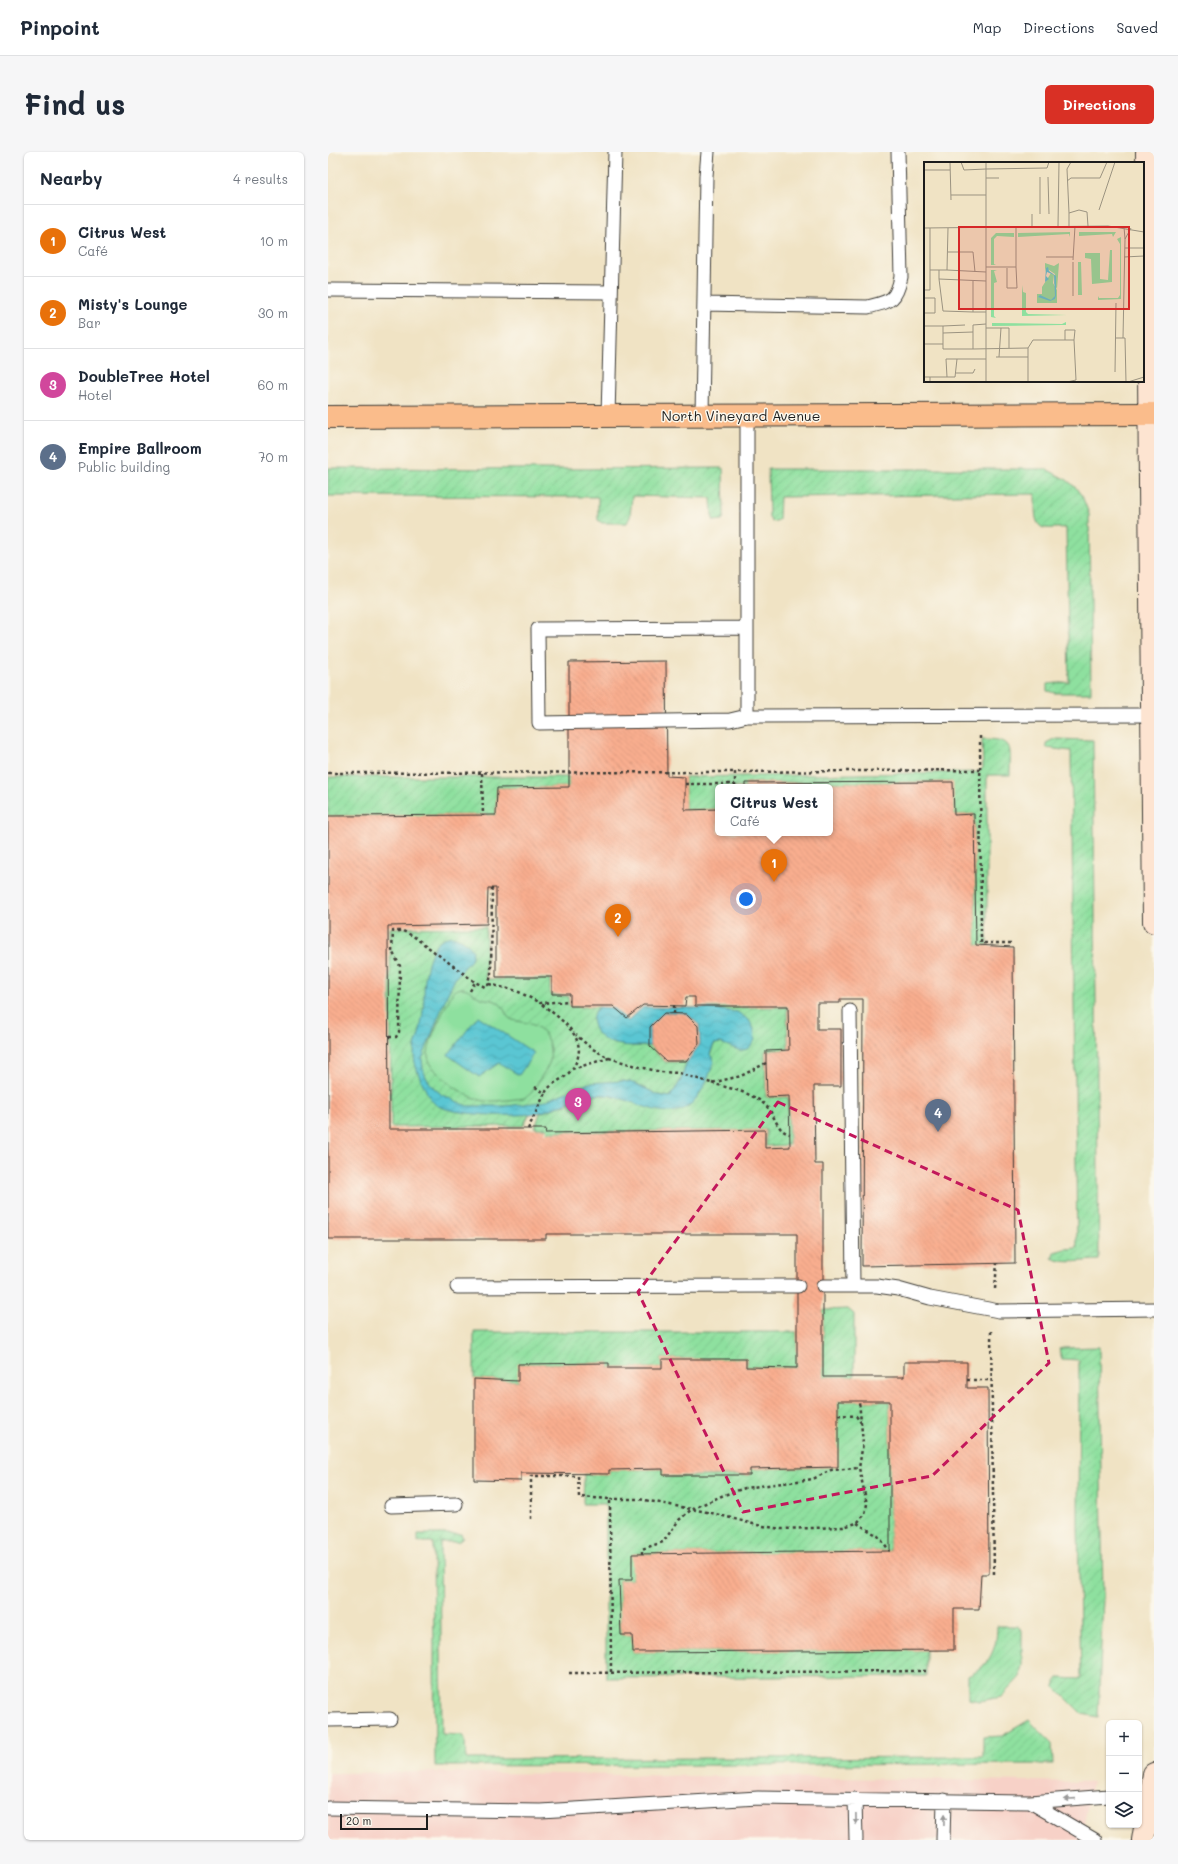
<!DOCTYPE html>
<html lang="en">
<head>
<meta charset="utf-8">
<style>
	:root { --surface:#fff; --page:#f6f6f7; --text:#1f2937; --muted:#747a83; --line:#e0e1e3; --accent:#d93025 }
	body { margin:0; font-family:Mali,sans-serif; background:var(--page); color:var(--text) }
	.controls { position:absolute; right:12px; bottom:12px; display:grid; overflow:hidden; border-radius:6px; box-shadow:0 1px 3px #0004 }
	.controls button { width:36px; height:36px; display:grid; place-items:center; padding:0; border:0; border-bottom:1px solid var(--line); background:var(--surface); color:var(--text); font:20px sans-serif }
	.scale { position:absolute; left:12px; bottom:10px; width:88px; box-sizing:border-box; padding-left:4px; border:2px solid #1c1c1c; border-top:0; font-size:11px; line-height:14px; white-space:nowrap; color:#1c1c1c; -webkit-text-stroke:3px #fbf7ec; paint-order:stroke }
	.you { position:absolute; left:418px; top:747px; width:14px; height:14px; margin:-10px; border:3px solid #fff; border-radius:50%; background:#1a73e8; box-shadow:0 0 0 6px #1a73e833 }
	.badge { display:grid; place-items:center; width:26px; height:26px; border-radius:50%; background:var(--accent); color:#fff; font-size:13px; font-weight:700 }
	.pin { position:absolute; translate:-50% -33px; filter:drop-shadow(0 1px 2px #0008) }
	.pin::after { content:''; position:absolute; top:21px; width:14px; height:12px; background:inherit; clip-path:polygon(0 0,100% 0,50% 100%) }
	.popup { position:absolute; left:387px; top:632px; width:118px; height:52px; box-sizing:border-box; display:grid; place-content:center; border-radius:6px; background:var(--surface); filter:drop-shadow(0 1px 3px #0005); font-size:13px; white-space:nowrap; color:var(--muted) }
	.popup b { font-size:15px; color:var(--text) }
	.popup::after { content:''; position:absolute; left:50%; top:100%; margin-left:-8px; border:8px solid transparent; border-top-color:var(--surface) }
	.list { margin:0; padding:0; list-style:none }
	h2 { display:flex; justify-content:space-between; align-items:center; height:52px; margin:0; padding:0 16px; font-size:17px }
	h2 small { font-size:13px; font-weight:400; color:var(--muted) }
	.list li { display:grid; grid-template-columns:26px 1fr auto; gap:12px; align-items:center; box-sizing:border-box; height:72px; padding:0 16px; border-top:1px solid var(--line) }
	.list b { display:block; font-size:15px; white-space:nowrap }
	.list p { margin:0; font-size:13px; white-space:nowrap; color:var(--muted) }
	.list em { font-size:13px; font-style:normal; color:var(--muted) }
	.icon { flex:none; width:22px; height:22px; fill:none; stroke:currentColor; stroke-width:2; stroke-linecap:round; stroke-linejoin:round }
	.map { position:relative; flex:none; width:826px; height:1688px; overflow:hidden; border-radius:6px }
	header { display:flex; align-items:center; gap:24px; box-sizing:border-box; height:56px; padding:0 20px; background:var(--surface); border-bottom:1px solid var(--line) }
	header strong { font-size:19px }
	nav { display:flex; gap:22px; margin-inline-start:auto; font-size:14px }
	.intro { display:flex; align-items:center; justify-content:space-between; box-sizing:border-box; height:96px; padding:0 24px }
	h1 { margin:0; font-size:28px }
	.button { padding:10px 18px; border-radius:6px; background:var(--accent); color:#fff; font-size:14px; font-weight:700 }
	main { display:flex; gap:24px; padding:0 24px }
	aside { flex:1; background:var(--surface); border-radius:6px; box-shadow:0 1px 3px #0004 }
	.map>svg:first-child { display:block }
	.built { fill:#f7d1c7 }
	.garden { fill:url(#garden-furrows); stroke:#557e5e }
	.pitch { fill:#8ee09f; stroke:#557e5e }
	.water { fill:url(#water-waves); stroke:#3b7178 }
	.building { fill:url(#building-back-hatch); fill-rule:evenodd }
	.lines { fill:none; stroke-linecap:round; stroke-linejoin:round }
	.lane-casing { stroke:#3c3a35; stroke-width:15 }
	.secondary-casing { stroke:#3c3a35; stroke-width:24 }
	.primary-casing { stroke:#3c3a35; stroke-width:24 }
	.path { stroke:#3c3a35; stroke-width:2.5; stroke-dasharray:3 3; stroke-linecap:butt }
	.lane { stroke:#fff; stroke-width:13 }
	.secondary { stroke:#fde4d1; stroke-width:22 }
	.primary { stroke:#fabc8b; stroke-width:22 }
	.oneway { fill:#999 }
	.marked { fill:none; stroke:#c2185b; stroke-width:3; stroke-dasharray:8 5; stroke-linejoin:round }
	.labels { text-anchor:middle; stroke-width:3; stroke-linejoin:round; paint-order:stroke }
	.street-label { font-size:14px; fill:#1c1c1c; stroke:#fbf7ec }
	.inset-road { fill:none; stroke:#9b9381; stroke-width:1 }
	.view { fill:#d62828; fill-opacity:0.15; stroke:#d62828; stroke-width:2 }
	.inset-edge { fill:none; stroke:#1c1c1c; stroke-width:2 }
</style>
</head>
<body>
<header>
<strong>Pinpoint</strong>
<nav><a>Map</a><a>Directions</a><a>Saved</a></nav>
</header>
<div class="intro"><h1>Find us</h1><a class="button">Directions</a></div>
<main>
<aside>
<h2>Nearby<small>4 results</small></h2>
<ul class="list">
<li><span class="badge" style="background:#e8710a">1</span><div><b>Citrus West</b><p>Café</p></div><em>10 m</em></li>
<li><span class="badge" style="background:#e8710a">2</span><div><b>Misty's Lounge</b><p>Bar</p></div><em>30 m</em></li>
<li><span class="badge" style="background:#d1479c">3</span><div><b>DoubleTree Hotel</b><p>Hotel</p></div><em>60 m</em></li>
<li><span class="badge" style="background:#5c6f8a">4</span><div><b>Empire Ballroom</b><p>Public building</p></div><em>70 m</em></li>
</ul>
</aside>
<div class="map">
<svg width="826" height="1688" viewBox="0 0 826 1688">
	<defs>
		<pattern id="garden-furrows" width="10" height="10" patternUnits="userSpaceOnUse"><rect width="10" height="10" fill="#8ee09f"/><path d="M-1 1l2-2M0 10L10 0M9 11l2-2" fill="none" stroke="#7ac088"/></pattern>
		<pattern id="water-waves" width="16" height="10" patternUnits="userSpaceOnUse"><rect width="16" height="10" fill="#5ac6d3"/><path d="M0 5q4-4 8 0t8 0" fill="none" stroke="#4eaab5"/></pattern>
		<pattern id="building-back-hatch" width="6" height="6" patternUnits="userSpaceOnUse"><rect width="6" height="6" fill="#f9ae8f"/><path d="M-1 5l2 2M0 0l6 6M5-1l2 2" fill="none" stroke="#d5957b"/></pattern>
	</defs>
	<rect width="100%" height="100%" fill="#fbf7ec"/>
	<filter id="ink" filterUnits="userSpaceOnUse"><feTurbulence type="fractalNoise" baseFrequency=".025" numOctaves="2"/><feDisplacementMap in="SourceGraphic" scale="8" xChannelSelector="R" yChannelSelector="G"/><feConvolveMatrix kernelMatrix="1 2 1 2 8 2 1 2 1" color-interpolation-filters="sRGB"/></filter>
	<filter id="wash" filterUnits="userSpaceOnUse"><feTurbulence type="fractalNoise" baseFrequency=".012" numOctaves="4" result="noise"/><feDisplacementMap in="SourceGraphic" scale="16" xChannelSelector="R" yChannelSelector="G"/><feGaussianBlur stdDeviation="0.9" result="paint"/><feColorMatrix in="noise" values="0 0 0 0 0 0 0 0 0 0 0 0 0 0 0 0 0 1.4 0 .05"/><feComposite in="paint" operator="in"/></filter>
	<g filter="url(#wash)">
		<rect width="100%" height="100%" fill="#f0e3c4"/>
		<path class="built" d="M 104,1620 L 764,1630 L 753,1688 L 0,1688 L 0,1621 Z"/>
		<path class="garden" d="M 0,316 L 221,317 L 395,316 L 396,365 L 394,368 L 386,369 L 384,364 L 383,346 L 304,344 L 302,365 L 299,371 L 274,371 L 270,368 L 270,345 L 0,344 Z
			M 440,317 L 718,317 L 739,328 L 747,335 L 754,344 L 761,362 L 763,541 L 727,541 L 719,539 L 719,532 L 741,530 L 738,376 C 731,375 723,377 716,376 C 704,373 708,352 707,342 L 452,345 L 451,368 L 444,370 L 441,366 Z
			M 654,587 C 687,587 682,594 682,623 L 659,623 L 659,794 L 648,793 L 646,662 L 626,663 L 624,630 L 418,631 L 417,635 L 390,635 L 390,657 L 357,658 L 357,625 L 650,620 L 655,616 Z
			M 726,587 L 765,588 L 771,1108 C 757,1108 736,1113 724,1106 L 726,1100 L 737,1097 L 749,1096 L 743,599 L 719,596 L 718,591 Z
			M 0,625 L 241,625 L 241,635 L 169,636 L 168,663 L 0,664 Z
			M 158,775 L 158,827 L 222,827 L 222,843 L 240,844 L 241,855 L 271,855 L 265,862 L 303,894 L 322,894 L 337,910 L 359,910 L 352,930 L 342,945 L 330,943 L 307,931 L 295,929 L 246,936 L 203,959 L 195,974 L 63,975 L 62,776 Z
			M 459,855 L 460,897 L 437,899 L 438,945 L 460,945 L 461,993 L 438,994 L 438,978 L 220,980 L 219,976 L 207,976 L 212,961 L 264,943 L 279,943 L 307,950 L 353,958 C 379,942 376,918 386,892 L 393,891 L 409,860 L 377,856 Z
			M 520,1157 L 526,1162 L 526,1225 L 495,1225 L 495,1158 Z
			M 146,1180 L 469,1180 L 469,1216 L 418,1215 L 418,1207 L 334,1207 L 334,1216 L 281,1216 L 281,1211 L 191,1212 L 190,1229 L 146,1227 Z
			M 771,1195 L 775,1447 L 770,1565 L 754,1562 L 727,1535 L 727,1530 L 730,1526 L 753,1527 L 750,1374 L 751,1208 L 734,1207 L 731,1197 L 735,1196 Z
			M 510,1249 L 562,1249 L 562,1399 L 305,1402 L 304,1428 L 291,1428 L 293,1483 L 304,1483 L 305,1500 L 598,1498 L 598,1524 L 278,1526 L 278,1352 L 255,1352 L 256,1322 L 281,1322 L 281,1318 L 335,1317 L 337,1325 L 422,1323 L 422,1317 L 509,1315 Z
			M 90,1382 L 133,1382 L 135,1386 L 130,1390 L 112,1390 L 114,1582 L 133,1583 L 137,1586 L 138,1607 L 655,1605 L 655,1585 L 674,1584 L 701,1568 L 724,1591 L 725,1612 L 107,1614 L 105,1390 L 90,1390 Z
			M 669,1474 L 689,1474 L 694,1478 L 694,1513 L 692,1525 L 673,1545 L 652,1549 L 640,1547 L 640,1524 C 661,1514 669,1498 669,1474 Z"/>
		<path class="pitch" d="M 133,836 C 141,836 144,841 151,845 C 158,849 165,845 173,853 C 179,859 176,867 189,869 C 208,872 218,876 222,897 C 222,901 223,906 222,909 C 220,915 215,922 211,928 C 208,934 203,944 196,946 C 190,947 162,950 157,949 C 140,947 102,922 100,904 C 99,889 119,853 125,839 Z"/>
		<path class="water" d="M 123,784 C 133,786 139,790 145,799 L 143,808 L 128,825 L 119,843 L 94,907 L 95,918 L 99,927 L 105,935 L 114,943 L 139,954 L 178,954 L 214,950 L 261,931 L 295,929 L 307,931 L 330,943 L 342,945 L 352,930 L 359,910 L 372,892 L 371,873 L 358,861 L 336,860 L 321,875 L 322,894 C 304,894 273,896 266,875 C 263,866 264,862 271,855 L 285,856 L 300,869 L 315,855 L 377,856 L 409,860 L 421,868 L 426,877 L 427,888 L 421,896 L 413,899 L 393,891 L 386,892 L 382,902 L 386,910 C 380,926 371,952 353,958 C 325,967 295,939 265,943 C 247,945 230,956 213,960 C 193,966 123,964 107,952 C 102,948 98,939 96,934 C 91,924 86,913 86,902 C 86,896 89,888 91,882 C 94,869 96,856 96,843 C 96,828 100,796 114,787 C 116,786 120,785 123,784 Z
			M 150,864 L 206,901 L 191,923 L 171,911 L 151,925 L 120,903 Z"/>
		<g id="blocks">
			<path class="building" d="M 338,509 L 339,624 L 357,625 L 357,658 L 390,657 L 390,681 L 502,681 L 502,635 L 417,635 L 417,631 L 625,630 L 626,663 L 646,662 L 648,793 L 685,795 L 687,1111 L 534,1114 L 535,847 L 512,847 L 512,851 L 489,851 L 489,877 L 513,877 L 513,934 L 486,934 L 487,1012 L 495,1012 L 495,1225 L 576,1225 L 576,1210 L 639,1210 L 639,1236 L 660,1236 L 661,1422 L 653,1422 L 651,1457 L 626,1457 L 626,1498 L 305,1500 L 304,1483 L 293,1483 L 291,1428 L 304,1428 L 304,1402 L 562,1399 L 562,1249 L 510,1249 L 510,1315 L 422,1317 L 422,1323 L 335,1323 L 335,1317 L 281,1318 L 281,1322 L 193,1321 L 193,1329 L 146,1328 L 146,1227 L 190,1229 L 190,1212 L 281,1211 L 281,1216 L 334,1216 L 334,1207 L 418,1207 L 418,1215 L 469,1216 L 469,1082 L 218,1082 L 218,1087 L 0,1087 L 0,664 L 168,663 L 169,636 L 241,635 L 241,510 ZM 160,736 L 168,736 L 168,825 L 224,825 L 224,842 L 242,842 L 242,854 L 285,854 L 299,866 L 315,853 L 357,854 L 358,845 L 367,845 L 367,854 L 460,854 L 461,898 L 438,899 L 438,911 L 439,945 L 461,944 L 462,995 L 437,996 L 437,978 L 217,981 L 218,977 L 61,977 L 60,774 L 159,772 Z
				M 336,861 L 358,862 L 370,874 L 371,892 L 358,909 L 338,909 L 322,894 L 322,875 Z"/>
		</g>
	</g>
	<g filter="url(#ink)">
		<use href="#blocks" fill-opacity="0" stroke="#3c3a35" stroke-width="1"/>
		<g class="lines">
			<defs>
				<path id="lane" d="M 0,138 L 283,140
					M 376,152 L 540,155 C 563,149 568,149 573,125 L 570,0
					M 280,264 L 287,0
					M 374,264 L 378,24 L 380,0
					M 419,264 L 419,564 L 823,563
					M 418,476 L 210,477 L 211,571 L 402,568 L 419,564
					M 522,859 L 525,1134
					M 495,1134 L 549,1134 L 570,1137 L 602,1146 L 671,1159 L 826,1157
					M 129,1135 L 470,1134
					M 63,1354 L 128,1352
					M 0,1568 L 62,1567
					M 527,1647 L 528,1688
					M 0,1656 L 213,1659 L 430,1646 L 702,1650
					M 615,1688 L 616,1648
					M 767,1688 L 702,1650 L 781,1644"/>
				<path id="secondary" d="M 819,0 L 826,770
					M 815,1688 L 826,1622"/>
				<path id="primary" d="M 0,265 L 826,262"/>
			</defs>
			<use href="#lane" class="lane-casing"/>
			<use href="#secondary" class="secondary-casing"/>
			<use href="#primary" class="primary-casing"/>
			<path class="path" d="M 652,584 L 653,791 L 684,791
				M 0,621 L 407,620
				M 154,621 L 155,664
				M 357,632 L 407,632
				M 407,635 L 407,620 L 652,618
				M 161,832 L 189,839 L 212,851 L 242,849
				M 142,839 L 147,830 L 157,835 L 161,832 L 163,822 L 164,736
				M 346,853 L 346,861
				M 61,885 L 68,885 L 71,880 L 72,814 L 64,799 L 65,779 L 75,779 L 85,784 L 147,830
				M 281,906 L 312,915 L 333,920 L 351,921 L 383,931
				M 438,911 L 413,924 L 383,931 C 400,936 423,940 436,952 C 447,960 447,979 462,982
				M 244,917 L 281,906 L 263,896 L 248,883
				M 207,935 L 217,941 C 224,929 237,928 244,917 C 265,888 233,867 212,851
				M 200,977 L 217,941
				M 667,1137 L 669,1111
				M 663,1179 L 666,1423
				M 639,1228 L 663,1228
				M 510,1263 L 528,1264 L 534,1272
				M 282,1347 L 311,1347 L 384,1361 L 429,1373 L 453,1377 L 515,1375 L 529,1371 L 537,1362 L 539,1352 L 531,1316 L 535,1291 L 531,1249
				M 203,1367 L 203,1324 L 250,1324 L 251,1345 L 282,1347 L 283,1521
				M 529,1371 L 550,1384 L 562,1399
				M 314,1402 L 314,1397 L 335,1390 L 351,1368 L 364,1357 L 396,1343 L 417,1336 L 485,1327 L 503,1318 L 531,1316
				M 241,1521 L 598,1519"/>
			<use href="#lane" class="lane"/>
			<use href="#secondary" class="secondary"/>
			<use href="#primary" class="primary"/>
		</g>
		<defs><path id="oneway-solid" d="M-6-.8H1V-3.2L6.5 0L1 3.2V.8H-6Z"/></defs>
		<g class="oneway">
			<use href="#oneway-solid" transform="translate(742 1647) rotate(176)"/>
			<use href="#oneway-solid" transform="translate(528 1667) rotate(89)"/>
			<use href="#oneway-solid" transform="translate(616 1668) rotate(-89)"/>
		</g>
	</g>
	<path class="marked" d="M 450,950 L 690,1058 L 721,1211 L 604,1324 L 415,1360 L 310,1140 Z"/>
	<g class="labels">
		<g class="street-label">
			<text x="413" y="269">North Vineyard Avenue</text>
		</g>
	</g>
	<g transform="translate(596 10)">
		<rect width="220" height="220" fill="#f0e3c4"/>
		<path d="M 146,70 L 146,75 L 145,72 L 94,75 L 94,71 ZM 155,70 L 192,70 L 189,75 L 188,72 L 155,74 ZM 72,71 L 90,71 L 90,75 L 73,74 L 70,77 L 70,102 L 72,103 L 67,103 L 67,76 ZM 197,75 L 197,137 L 174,138 L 174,134 L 175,136 L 194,136 L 196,133 L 196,82 L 193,77 ZM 186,88 L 188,88 L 188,120 L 168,122 L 167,97 L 161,96 L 161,91 L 176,91 L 176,117 L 184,118 ZM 154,100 L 157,100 L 158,133 L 154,133 ZM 121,101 L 130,104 L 135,101 L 133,127 L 130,121 L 131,112 L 122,106 L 121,110 ZM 67,108 L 73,108 L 70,109 L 73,120 L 70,121 L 70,154 L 72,156 L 67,155 ZM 127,111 L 130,113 L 129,121 L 133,128 L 133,141 L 113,141 L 113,132 L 118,132 L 118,125 ZM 98,123 L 99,130 L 102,131 L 102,150 L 104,152 L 143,153 L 98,154 ZM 142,160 L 142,163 L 138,163 L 68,164 L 68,161 L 138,162 Z" fill="#8ee09f"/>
		<path d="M 124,105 L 125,109 L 132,114 L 132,134 L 131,137 L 126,139 L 114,135 L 116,133 L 127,138 L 131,134 L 130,113 L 123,110 L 122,114 L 125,117 L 121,120 L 122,106 Z" fill="#5ac6d3"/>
		<path class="inset-road" d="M 26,0 L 27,38M 37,0 L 40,8 L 62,7M 62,0 L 62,220M 62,7 L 123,6 L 125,0M 0,8 L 26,8M 116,15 L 116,52M 124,15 L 125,52M 62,16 L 75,16M 143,19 L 147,16 L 176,16 L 183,0M 27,33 L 62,33M 175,48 L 191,0M 145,51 L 143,7 L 147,0M 108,52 L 108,65M 134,64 L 135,0M 145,64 L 145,51 L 155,48 L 163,50 L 164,64M 200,65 L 201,77 L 207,66M 0,66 L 184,64 L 220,70M 201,86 L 220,86M 24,90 L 49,90 L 51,110M 122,95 L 149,95M 200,95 L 220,94M 149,98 L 151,64M 149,100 L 149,134M 62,105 L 92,105 L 92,65M 83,106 L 83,126 L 93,126 L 92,105M 6,108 L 23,108 L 24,66M 15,108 L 15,117 L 62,119M 23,108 L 62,110M 15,117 L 19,149 L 49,150M 49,119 L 49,150 L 62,150M 0,128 L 6,128 L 6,66M 0,136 L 11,136 L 11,151 L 0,151M 62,162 L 49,163 L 49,187 L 104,186 L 104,220M 0,164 L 19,164 L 19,182M 19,164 L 41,163M 62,166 L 77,166 L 75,195M 77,166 L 85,166 L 85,186M 19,171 L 49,170M 191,176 L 201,176 L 202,220M 199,176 L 201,77M 141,178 L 141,168 L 151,168 L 150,178M 0,182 L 19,182 L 19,187 L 49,187M 104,186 L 109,178 L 150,178 L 152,218 L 143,220M 72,195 L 104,195M 0,200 L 0,215 L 6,215M 191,210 L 192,141M 32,211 L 49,211 L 51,207M 23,215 L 22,197 L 33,197M 6,220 L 6,215 L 31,215 L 33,197 L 62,197M 204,220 L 220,215"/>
		<path class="view" d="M 35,65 L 205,65 L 205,147 L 35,147 Z"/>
		<rect width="220" height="220" class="inset-edge"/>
	</g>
</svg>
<div class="controls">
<button>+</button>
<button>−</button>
<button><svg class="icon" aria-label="layers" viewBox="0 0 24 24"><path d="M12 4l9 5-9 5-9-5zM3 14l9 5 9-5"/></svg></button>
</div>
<div class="scale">20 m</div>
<div class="you"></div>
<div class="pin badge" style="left:446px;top:730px;background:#e8710a">1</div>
<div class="popup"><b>Citrus West</b>Café</div>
<div class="pin badge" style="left:290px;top:785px;background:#e8710a">2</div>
<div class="pin badge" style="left:250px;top:969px;background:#d1479c">3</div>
<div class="pin badge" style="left:610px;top:980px;background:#5c6f8a">4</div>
</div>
</main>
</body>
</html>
